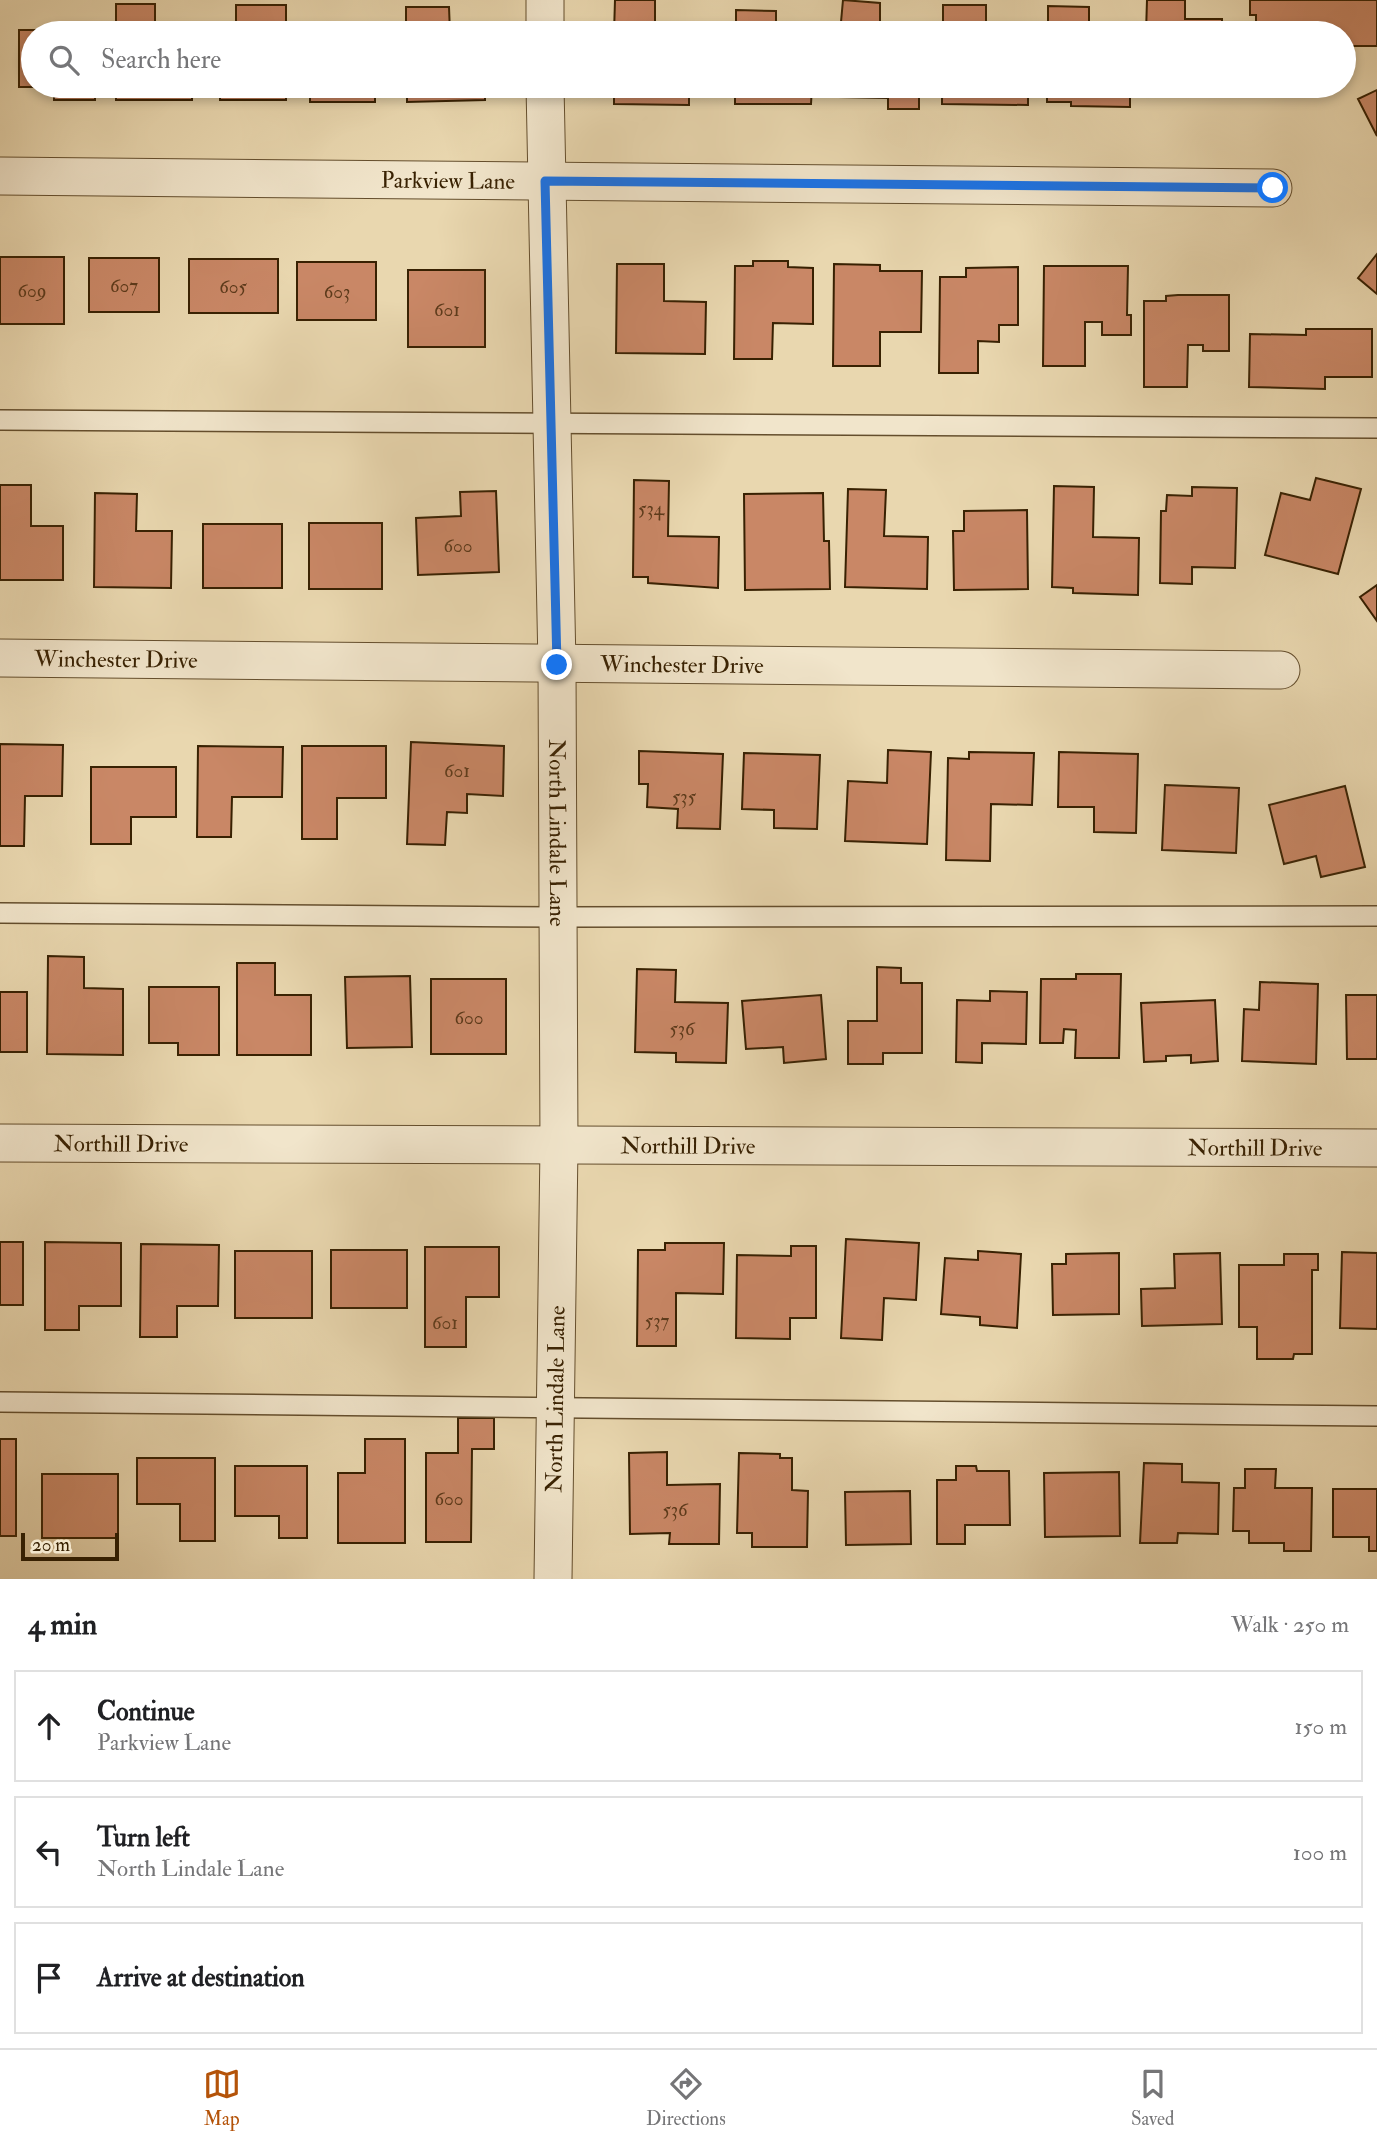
<!DOCTYPE html>
<html lang="en">
<head>
<meta charset="utf-8">
<style>
	:root { --surface:#fff; --page:#f6f6f6; --text:#202124; --muted:#757577; --line:#e0e0e0; --accent:#b45309 }
	body { margin:0; font-family:"IM FELL Double Pica",serif; background:var(--page); color:var(--text) }
	.scale { position:absolute; left:21px; bottom:18px; width:98px; box-sizing:border-box; padding-left:7px; border:4px solid #382102; border-top:0; font-size:19px; line-height:24px; white-space:nowrap; color:#382102; -webkit-text-stroke:5px #f1e5cb; paint-order:stroke }
	.stop { position:absolute; width:21px; height:21px; margin:-16px; border:5px solid #1a73e8; border-radius:50%; background:#fff }
	.stop.end { background:#1a73e8; border-color:#fff; box-shadow:0 2px 7px #0008 }
	.list { margin:0; padding:0; list-style:none }
	h2 { display:flex; justify-content:space-between; align-items:center; height:91px; margin:0; padding:0 28px; font-size:30px }
	h2 small { font-size:23px; font-weight:400; color:var(--muted) }
	.list li { display:grid; grid-template-columns:46px 1fr auto; gap:21px; align-items:center; box-sizing:border-box; height:112px; margin:0 14px 14px; padding:0 14px; border:2px solid var(--line); border-radius:0px }
	.list b { display:block; font-size:26px; white-space:nowrap }
	.list p { margin:0; font-size:23px; white-space:nowrap; color:var(--muted) }
	.list em { font-size:23px; font-style:normal; color:var(--muted) }
	.icon { flex:none; width:38px; height:38px; fill:none; stroke:currentColor; stroke-width:2; stroke-linecap:round; stroke-linejoin:round }
	.map { position:relative; flex:none; width:1377px; height:1579px; overflow:hidden }
	.search { position:absolute; background:var(--surface); box-shadow:0 4px 10px #0003; left:21px; right:21px; top:21px; height:77px; display:flex; align-items:center; gap:18px; box-sizing:border-box; padding:0 24px; border-radius:38px; color:var(--muted); font-size:26px }
	.sheet { height:469px; background:var(--surface) }
	nav { display:flex; justify-content:space-around; align-items:center; box-sizing:border-box; height:98px; border-top:2px solid var(--line); background:var(--surface); font-size:19px; color:var(--muted) }
	nav a { display:grid; justify-items:center; gap:4px }
	nav .on { color:var(--accent) }
	.map>svg:first-child { display:block }
	.building { fill:#c98766; stroke:#382102; stroke-width:2 }
	.lines { fill:none; stroke-linecap:round; stroke-linejoin:round }
	.service-casing { stroke:#644e2d; stroke-width:22 }
	.minor-casing { stroke:#644e2d; stroke-width:39 }
	.service { stroke:#f1e5cb; stroke-width:19 }
	.minor { stroke:#f1e5cb; stroke-width:37 }
	.route { stroke:#1a73e8; stroke-width:9 }
	.labels { text-anchor:middle; stroke-width:5; stroke-linejoin:round; paint-order:stroke }
	.number-label { font-size:19px; fill:#5c3a1b }
	.street-label { font-size:23px; fill:#382102; stroke:#f1e5cb }
</style>
</head>
<body>
<div class="map">
<svg width="1377" height="1579" viewBox="0 0 1377 1579">
	<rect width="100%" height="100%" fill="#e9d7af"/>
	<filter id="stains"><feTurbulence type="fractalNoise" baseFrequency=".00286" numOctaves="4"/><feColorMatrix values="0 0 0 0 .2 0 0 0 0 .09 0 0 0 0 .02 0 0 0 .5 -.17"/></filter>
	<radialGradient id="worn" r=".72"><stop offset=".6" stop-color="#630" stop-opacity="0"/><stop offset="1" stop-color="#630" stop-opacity=".3"/></radialGradient>
	<path class="building" d="M 615,0 L 655,0 L 655,27 L 673,28 L 673,33 L 614,33 Z
		M 843,0 L 880,3 L 880,33 L 901,33 L 840,33 Z
		M 1147,0 L 1185,0 L 1185,19 L 1222,19 L 1222,33 L 1146,33 Z
		M 1250,0 L 1377,0 L 1377,46 L 1344,46 L 1344,33 L 1256,33 L 1256,15 L 1250,15 Z
		M 116,4 L 155,4 L 155,33 L 116,33 Z
		M 236,5 L 286,5 L 286,33 L 236,33 Z
		M 943,5 L 986,5 L 986,29 L 1011,30 L 1011,33 L 943,33 Z
		M 1048,6 L 1089,7 L 1089,33 L 1048,33 Z
		M 406,7 L 449,7 L 450,33 L 406,33 Z
		M 736,10 L 776,11 L 776,33 L 736,33 Z
		M 19,30 L 95,30 L 95,33 L 33,33 L 33,86 L 95,86 L 95,100 L 54,100 L 54,87 L 19,87 Z
		M 116,86 L 192,86 L 192,100 L 116,100 Z
		M 220,86 L 286,86 L 286,100 L 220,100 Z
		M 310,86 L 375,86 L 375,102 L 310,102 Z
		M 407,86 L 485,86 L 485,100 L 407,102 Z
		M 614,86 L 689,86 L 689,105 L 614,104 Z
		M 735,86 L 812,86 L 811,104 L 735,104 Z
		M 839,86 L 919,86 L 919,109 L 888,109 L 888,98 L 839,97 Z
		M 942,86 L 1028,86 L 1028,105 L 942,104 Z
		M 1047,86 L 1130,86 L 1130,107 L 1071,106 L 1071,102 L 1047,102 Z
		M 1377,90 L 1377,136 L 1358,99 Z
		M 1377,254 L 1377,294 L 1358,278 Z
		M 0,257 L 64,257 L 64,324 L 0,324 Z
		M 89,258 L 159,258 L 159,312 L 89,312 Z
		M 189,259 L 278,259 L 278,313 L 189,313 Z
		M 753,261 L 788,261 L 788,267 L 813,268 L 813,324 L 773,323 L 772,359 L 734,359 L 735,266 L 753,266 Z
		M 297,262 L 376,262 L 376,320 L 297,320 Z
		M 617,264 L 664,264 L 664,301 L 706,302 L 705,354 L 616,353 Z
		M 834,264 L 880,265 L 880,271 L 922,271 L 921,332 L 880,332 L 880,366 L 833,366 Z
		M 1044,266 L 1128,266 L 1127,315 L 1131,315 L 1131,335 L 1102,335 L 1102,322 L 1085,322 L 1085,366 L 1043,366 Z
		M 1018,267 L 1018,325 L 999,325 L 999,342 L 978,341 L 978,373 L 939,373 L 940,277 L 966,277 L 966,268 Z
		M 408,270 L 485,270 L 485,347 L 408,347 Z
		M 1178,295 L 1229,295 L 1229,351 L 1203,351 L 1203,345 L 1188,345 L 1187,387 L 1144,387 L 1144,301 L 1166,301 L 1166,296 Z
		M 1306,329 L 1372,329 L 1372,377 L 1325,377 L 1325,389 L 1249,387 L 1250,334 L 1306,335 Z
		M 1316,478 L 1361,489 L 1338,574 L 1265,555 L 1281,493 L 1310,500 Z
		M 634,480 L 669,481 L 668,536 L 719,537 L 718,588 L 648,583 L 648,577 L 633,577 Z
		M 0,485 L 31,485 L 31,526 L 63,526 L 63,580 L 0,580 Z
		M 1054,486 L 1094,487 L 1093,537 L 1139,538 L 1138,595 L 1073,593 L 1073,588 L 1052,587 Z
		M 1192,487 L 1237,488 L 1235,568 L 1192,567 L 1192,584 L 1160,583 L 1161,511 L 1166,511 L 1167,495 L 1192,496 Z
		M 848,489 L 886,490 L 884,536 L 928,537 L 927,589 L 845,587 Z
		M 496,491 L 499,572 L 418,575 L 416,518 L 461,516 L 460,492 Z
		M 95,493 L 137,494 L 136,531 L 172,531 L 171,588 L 94,587 Z
		M 823,493 L 824,541 L 829,541 L 830,589 L 745,590 L 744,494 Z
		M 1027,510 L 1028,589 L 954,590 L 953,531 L 964,531 L 964,511 Z
		M 309,523 L 382,523 L 382,589 L 309,589 Z
		M 203,524 L 282,524 L 282,588 L 203,588 Z
		M 1377,585 L 1377,621 L 1360,597 Z
		M 411,742 L 504,746 L 503,796 L 467,794 L 467,813 L 447,812 L 445,845 L 407,844 Z
		M 0,744 L 63,745 L 62,796 L 25,796 L 24,846 L 0,846 Z
		M 198,746 L 283,747 L 282,797 L 232,797 L 231,837 L 197,837 Z
		M 302,746 L 386,746 L 386,798 L 337,798 L 337,839 L 302,839 Z
		M 888,750 L 931,752 L 927,844 L 845,841 L 848,781 L 887,783 Z
		M 639,751 L 723,754 L 720,829 L 677,828 L 678,809 L 647,807 L 648,784 L 639,784 Z
		M 969,752 L 1034,753 L 1032,805 L 991,804 L 990,861 L 946,860 L 948,758 L 969,759 Z
		M 1059,752 L 1138,754 L 1136,833 L 1094,832 L 1094,807 L 1058,807 Z
		M 744,753 L 820,755 L 817,829 L 774,828 L 774,810 L 742,809 Z
		M 91,767 L 176,767 L 176,817 L 131,817 L 131,844 L 91,844 Z
		M 1165,785 L 1239,788 L 1236,853 L 1162,850 Z
		M 1345,786 L 1365,867 L 1321,877 L 1316,856 L 1284,864 L 1269,805 Z
		M 48,956 L 84,957 L 84,988 L 123,989 L 123,1055 L 47,1054 Z
		M 237,963 L 275,963 L 275,995 L 311,995 L 311,1055 L 237,1055 Z
		M 877,967 L 901,968 L 901,983 L 922,983 L 922,1053 L 883,1053 L 883,1064 L 848,1064 L 848,1021 L 877,1021 Z
		M 637,969 L 676,970 L 675,1002 L 728,1003 L 726,1063 L 676,1062 L 676,1053 L 635,1052 Z
		M 1076,974 L 1121,974 L 1119,1058 L 1075,1058 L 1076,1030 L 1064,1029 L 1063,1043 L 1040,1043 L 1041,979 L 1076,979 Z
		M 410,976 L 412,1047 L 347,1048 L 345,977 Z
		M 431,979 L 506,979 L 506,1054 L 431,1054 Z
		M 1260,982 L 1318,984 L 1316,1064 L 1242,1061 L 1244,1009 L 1259,1010 Z
		M 149,987 L 219,987 L 219,1055 L 178,1055 L 178,1043 L 149,1043 Z
		M 990,991 L 1027,992 L 1026,1044 L 982,1043 L 982,1063 L 956,1062 L 957,1000 L 990,1001 Z
		M 0,992 L 27,992 L 27,1052 L 0,1052 Z
		M 821,995 L 826,1059 L 784,1063 L 783,1047 L 746,1049 L 742,1001 Z
		M 1346,995 L 1377,995 L 1377,1059 L 1347,1059 Z
		M 1215,1000 L 1218,1061 L 1191,1063 L 1191,1055 L 1166,1056 L 1166,1061 L 1144,1062 L 1141,1003 Z
		M 846,1239 L 919,1243 L 916,1300 L 884,1298 L 882,1340 L 841,1338 Z
		M 0,1242 L 23,1242 L 23,1305 L 0,1305 Z
		M 45,1242 L 121,1243 L 121,1306 L 79,1306 L 79,1330 L 45,1330 Z
		M 665,1243 L 724,1243 L 723,1294 L 676,1293 L 676,1346 L 637,1346 L 638,1250 L 665,1250 Z
		M 141,1244 L 219,1245 L 218,1306 L 177,1306 L 177,1337 L 140,1337 Z
		M 791,1246 L 816,1246 L 816,1318 L 790,1318 L 790,1339 L 736,1338 L 737,1255 L 791,1256 Z
		M 425,1247 L 499,1247 L 499,1297 L 466,1297 L 466,1347 L 425,1347 Z
		M 331,1250 L 407,1250 L 407,1308 L 331,1308 Z
		M 235,1251 L 312,1251 L 312,1318 L 235,1318 Z
		M 978,1251 L 1021,1254 L 1017,1328 L 980,1325 L 980,1317 L 941,1314 L 945,1258 L 978,1260 Z
		M 1342,1252 L 1377,1253 L 1377,1329 L 1340,1328 Z
		M 1119,1253 L 1119,1314 L 1053,1315 L 1052,1264 L 1066,1264 L 1066,1254 Z
		M 1220,1253 L 1222,1324 L 1142,1326 L 1141,1289 L 1175,1288 L 1174,1254 Z
		M 1284,1254 L 1318,1254 L 1318,1270 L 1312,1270 L 1312,1354 L 1294,1354 L 1293,1359 L 1257,1359 L 1257,1327 L 1239,1327 L 1239,1265 L 1284,1265 Z
		M 458,1418 L 494,1418 L 494,1449 L 472,1449 L 471,1542 L 426,1542 L 426,1453 L 458,1453 Z
		M 0,1439 L 16,1439 L 16,1536 L 0,1536 Z
		M 365,1439 L 405,1439 L 405,1543 L 338,1543 L 338,1473 L 365,1473 Z
		M 667,1452 L 667,1485 L 720,1484 L 719,1544 L 669,1544 L 670,1533 L 630,1534 L 629,1453 Z
		M 739,1453 L 780,1454 L 780,1458 L 792,1458 L 792,1490 L 808,1491 L 807,1547 L 752,1547 L 752,1533 L 737,1533 Z
		M 137,1458 L 215,1458 L 215,1541 L 180,1541 L 180,1504 L 137,1504 Z
		M 1144,1463 L 1182,1464 L 1182,1482 L 1219,1483 L 1218,1534 L 1178,1533 L 1177,1543 L 1140,1543 Z
		M 235,1466 L 307,1466 L 307,1538 L 279,1538 L 279,1516 L 235,1516 Z
		M 956,1466 L 976,1466 L 977,1471 L 1009,1471 L 1010,1525 L 965,1525 L 965,1544 L 937,1544 L 937,1480 L 956,1480 Z
		M 1245,1469 L 1276,1469 L 1275,1488 L 1312,1488 L 1311,1551 L 1284,1551 L 1284,1543 L 1249,1543 L 1249,1531 L 1233,1531 L 1234,1488 L 1245,1488 Z
		M 1119,1472 L 1120,1536 L 1045,1537 L 1044,1473 Z
		M 42,1474 L 118,1474 L 118,1538 L 42,1538 Z
		M 1333,1489 L 1377,1489 L 1377,1551 L 1369,1551 L 1369,1537 L 1333,1537 Z
		M 910,1491 L 911,1544 L 846,1545 L 845,1492 Z"/>
	<g class="lines">
		<defs>
			<path id="service" d="M 0,420 L 1377,428
				M 0,913 L 558,917 L 1377,916
				M 0,1402 L 1377,1416"/>
			<g id="minor">
				<path d="M 545,0 L 545,33"/>
				<path id="s1" d="M 545,86 L 557,665 L 559,1146 L 553,1579"/>
				<path id="s2" d="M 0,176 L 1273,188"/>
				<path id="s3" d="M 0,658 L 1281,670"/>
				<path id="s4" d="M 0,1143 L 1377,1148"/>
			</g>
		</defs>
		<use href="#service" class="service-casing"/>
		<use href="#minor" class="minor-casing"/>
		<use href="#service" class="service"/>
		<use href="#minor" class="minor"/>
	</g>
	<g class="lines">
		<path class="route" d="M 557,665 L 545,181 L 1273,188"/>
	</g>
	<g class="labels">
		<g class="number-label">
			<text x="124" y="292">607</text>
			<text x="233" y="293">605</text>
			<text x="32" y="297">609</text>
			<text x="337" y="298">603</text>
			<text x="447" y="316">601</text>
			<text x="651" y="515">534</text>
			<text x="458" y="552">600</text>
			<text x="457" y="777">601</text>
			<text x="684" y="803">535</text>
			<text x="469" y="1024">600</text>
			<text x="682" y="1035">536</text>
			<text x="657" y="1327">537</text>
			<text x="445" y="1329">601</text>
			<text x="449" y="1505">600</text>
			<text x="675" y="1516">536</text>
		</g>
		<g class="street-label">
			<text dy="8" stroke="none"><textPath href="#s2" startOffset="448">Parkview Lane</textPath></text>
			<text dy="8" stroke="none"><textPath href="#s3" startOffset="116">Winchester Drive</textPath></text>
			<text dy="8" stroke="none"><textPath href="#s3" startOffset="682">Winchester Drive</textPath></text>
			<text dy="8" stroke="none"><textPath href="#s1" startOffset="747">North Lindale Lane</textPath></text>
			<text dy="8" stroke="none"><textPath href="#s4" startOffset="121">Northill Drive</textPath></text>
			<text dy="8" stroke="none"><textPath href="#s4" startOffset="688">Northill Drive</textPath></text>
			<text dy="8" stroke="none"><textPath href="#s4" startOffset="1255">Northill Drive</textPath></text>
			<text transform="translate(555 1399) rotate(-89)" y="8">North Lindale Lane</text>
		</g>
	</g>
	<rect width="100%" height="100%" filter="url(#stains)"/>
	<rect width="100%" height="100%" fill="url(#worn)"/>
</svg>
<div class="scale">20 m</div>
<div class="stop" style="left:1273px;top:188px"></div>
<div class="stop end" style="left:557px;top:665px"></div>
<div class="search"><svg class="icon" aria-label="search" viewBox="0 0 24 24"><circle cx="10" cy="10" r="6"/><path d="M15 15l6 6"/></svg>Search here</div>
</div>
<section class="sheet">
<h2>4 min<small>Walk · 250 m</small></h2>
<ul class="list">
<li><svg class="icon" aria-label="ahead" viewBox="0 0 24 24"><path d="M12 20V5M6 11l6-6 6 6"/></svg><div><b>Continue</b><p>Parkview Lane</p></div><em>150 m</em></li>
<li><svg class="icon" aria-label="left" viewBox="0 0 24 24"><path d="M17 20v-9H6M10 6l-5 5 5 5"/></svg><div><b>Turn left</b><p>North Lindale Lane</p></div><em>100 m</em></li>
<li><svg class="icon" aria-label="arrive" viewBox="0 0 24 24"><path d="M6 21V4h12l-3 4 3 4H6"/></svg><div><b>Arrive at destination</b></div></li>
</ul>
</section>
<nav>
<a class="on"><svg class="icon" aria-label="map" viewBox="0 0 24 24"><path d="M3 6l6-2 6 2 6-2v14l-6 2-6-2-6 2zM9 4v14M15 6v14"/></svg>Map</a>
<a><svg class="icon" aria-label="directions" viewBox="0 0 24 24"><path d="M12 3l9 9-9 9-9-9zM9 14v-3h6M13 9l2 2-2 2"/></svg>Directions</a>
<a><svg class="icon" aria-label="saved" viewBox="0 0 24 24"><path d="M7 4h10v16l-5-4-5 4z"/></svg>Saved</a>
</nav>
</body>
</html>
